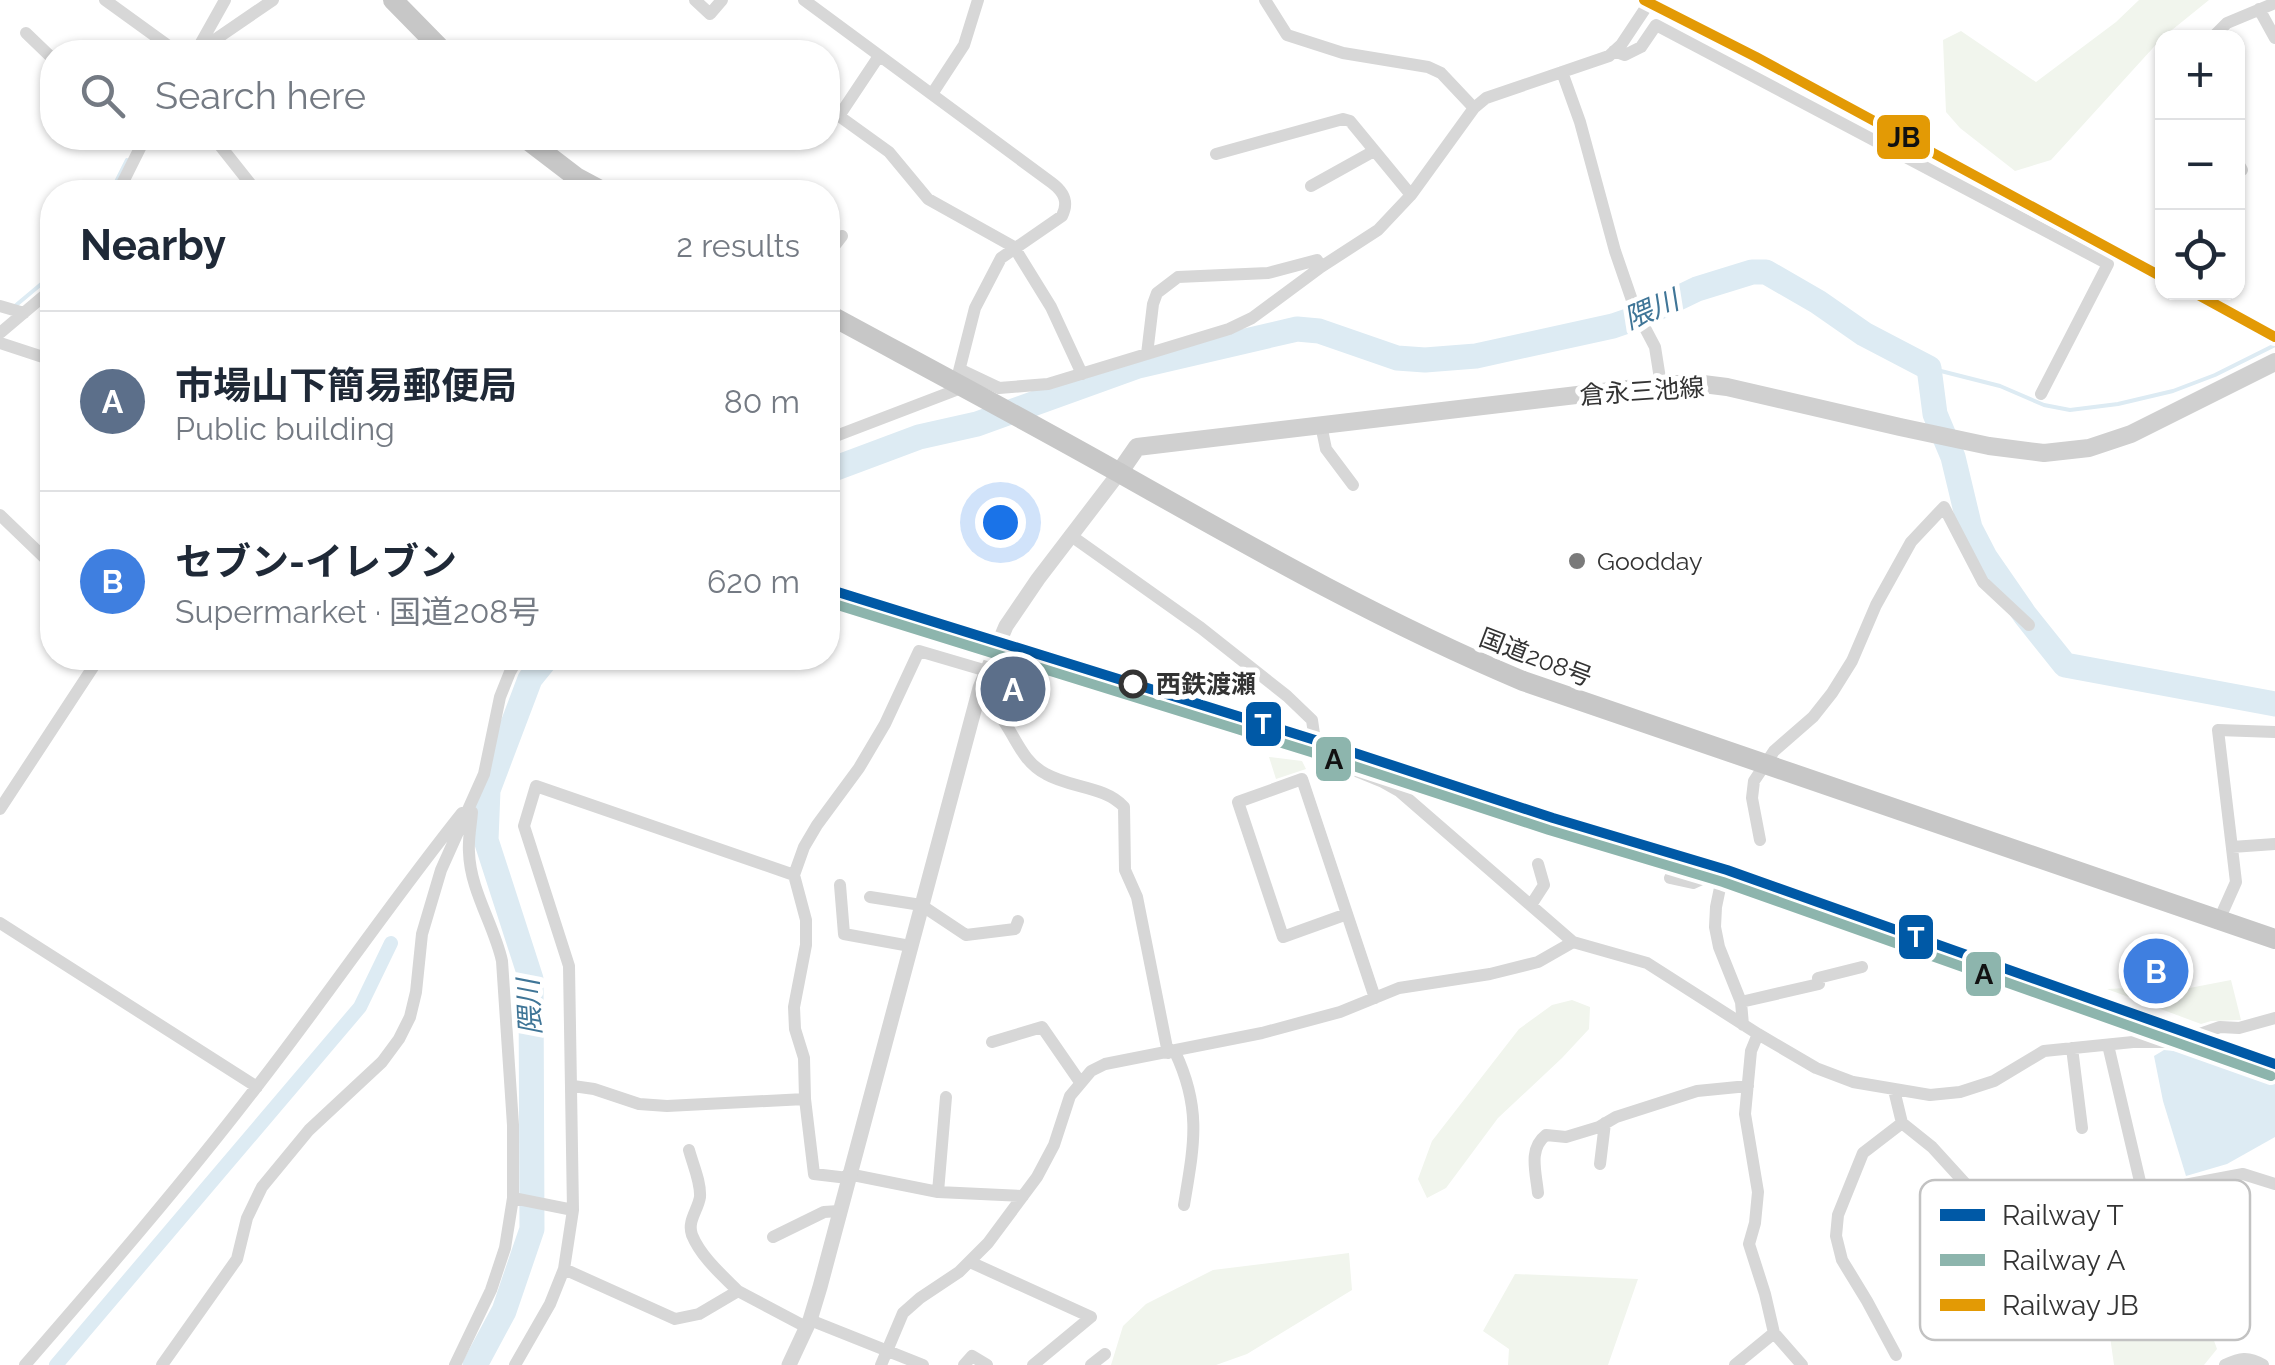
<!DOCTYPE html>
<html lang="en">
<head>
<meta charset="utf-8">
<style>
	:root { --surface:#fff; --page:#f2f2f3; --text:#1f2937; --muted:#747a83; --line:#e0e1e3; --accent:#0b8043 }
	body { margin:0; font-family:Raleway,"Noto Sans JP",sans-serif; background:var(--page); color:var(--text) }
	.controls { position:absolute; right:30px; top:30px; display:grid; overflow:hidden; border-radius:20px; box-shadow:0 2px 8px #0004 }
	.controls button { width:90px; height:90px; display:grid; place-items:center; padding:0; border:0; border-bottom:2px solid var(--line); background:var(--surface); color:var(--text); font:50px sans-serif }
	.you { position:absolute; left:1000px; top:522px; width:35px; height:35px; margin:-25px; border:8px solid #fff; border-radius:50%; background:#1a73e8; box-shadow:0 0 0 15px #1a73e833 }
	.badge { display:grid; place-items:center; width:65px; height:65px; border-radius:50%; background:var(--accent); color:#fff; font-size:32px; font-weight:700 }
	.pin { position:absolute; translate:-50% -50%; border:5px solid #fff; box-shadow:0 2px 10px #0006 }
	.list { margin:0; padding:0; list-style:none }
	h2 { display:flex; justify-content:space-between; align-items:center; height:130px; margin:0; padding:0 40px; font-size:42px }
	h2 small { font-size:32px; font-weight:400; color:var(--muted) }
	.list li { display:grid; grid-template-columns:65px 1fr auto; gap:30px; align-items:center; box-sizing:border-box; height:180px; padding:0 40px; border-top:2px solid var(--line) }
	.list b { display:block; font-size:38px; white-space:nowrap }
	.list p { margin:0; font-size:32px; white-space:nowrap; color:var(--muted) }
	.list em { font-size:32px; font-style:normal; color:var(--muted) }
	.icon { flex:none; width:55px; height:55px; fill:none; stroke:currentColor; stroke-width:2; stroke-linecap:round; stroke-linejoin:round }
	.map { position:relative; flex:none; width:2275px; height:1365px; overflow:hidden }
	.search { position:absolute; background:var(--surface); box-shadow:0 2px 8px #0004; left:40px; top:40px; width:800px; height:110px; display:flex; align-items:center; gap:25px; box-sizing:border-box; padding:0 35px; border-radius:40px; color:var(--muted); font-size:38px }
	.panel { position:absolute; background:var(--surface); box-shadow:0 2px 8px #0004; left:40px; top:180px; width:800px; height:490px; border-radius:40px }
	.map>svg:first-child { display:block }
	.green { fill:#f1f5ed }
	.water { fill:#ddebf3 }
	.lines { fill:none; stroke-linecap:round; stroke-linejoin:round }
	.stream { stroke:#ddebf3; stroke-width:4 }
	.canal { stroke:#ddebf3; stroke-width:14 }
	.river { stroke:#ddebf3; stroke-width:25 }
	.minor { stroke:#d7d7d7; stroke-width:12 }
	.tertiary { stroke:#d7d7d7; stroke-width:15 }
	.secondary { stroke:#d0d0d0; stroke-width:18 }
	.trunk { stroke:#c7c7c7; stroke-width:20 }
	.rail-1-casing { stroke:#fff; stroke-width:18 }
	.rail-2-casing { stroke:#fff; stroke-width:18 }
	.rail-3-casing { stroke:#fff; stroke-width:18 }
	.rail-1 { stroke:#0059a6; stroke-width:10 }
	.rail-2 { stroke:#8db5ad; stroke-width:10 }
	.rail-3 { stroke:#e39a05; stroke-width:10 }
	.poi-dot { fill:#7a7a7a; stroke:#fff; stroke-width:4 }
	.stop-dot { fill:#fff; stroke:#333; stroke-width:5 }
	.labels { text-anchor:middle; stroke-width:10; stroke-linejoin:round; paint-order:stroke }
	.street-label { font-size:25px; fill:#333; stroke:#fff }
	.poi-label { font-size:25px; fill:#333; stroke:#fff; text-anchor:start }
	.stop-label { font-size:25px; font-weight:bold; fill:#333; stroke:#fff; text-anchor:start }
	.water-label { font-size:28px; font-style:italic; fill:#3f7597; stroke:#fff }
	.key { fill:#fff; stroke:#c2c2c2; stroke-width:2.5 }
	.key-label { font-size:28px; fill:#333 }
	.line-badge { stroke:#fff; stroke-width:4 }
	.badge-label { font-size:28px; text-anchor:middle; font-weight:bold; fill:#fff }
	.pale-badge-label { font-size:28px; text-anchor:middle; font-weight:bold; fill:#111 }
</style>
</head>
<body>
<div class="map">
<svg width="2275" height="1365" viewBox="0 0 2275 1365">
	<rect width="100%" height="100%" fill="#fff"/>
	<path class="green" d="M 2139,0 L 2209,0 L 2162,38 L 2051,160 L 2015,171 L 1960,128 L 1946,112 L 1943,40 L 1961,31 L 2036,82 L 2116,22 Z
		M 1269,757 L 1302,761 L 1306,769 L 1276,779 Z
		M 2231,980 L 2241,1020 L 2211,1021 L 2201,1024 L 2107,989 L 2128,988 L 2131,992 L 2179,990 Z
		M 1572,1000 L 1590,1007 L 1589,1029 L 1562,1058 L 1498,1118 L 1446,1188 L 1427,1198 L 1418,1179 L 1432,1141 L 1519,1029 L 1552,1005 Z
		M 1349,1253 L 1352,1290 L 1247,1354 L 1216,1365 L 1111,1365 L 1123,1326 L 1146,1304 L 1213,1270 Z
		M 1515,1274 L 1638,1279 L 1608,1365 L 1508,1365 L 1509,1349 L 1483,1331 Z
		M 2160,1282 L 2194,1285 L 2217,1349 L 2204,1365 L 2114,1365 L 2106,1308 Z"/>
	<path class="water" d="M 2212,1046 L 2275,1080 L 2275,1137 L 2227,1164 L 2186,1176 L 2163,1101 L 2154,1056 L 2164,1050 L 2193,1053 Z"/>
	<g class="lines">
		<path class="stream" d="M 111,192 L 127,160
			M 15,306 L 52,275
			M 1929,368 L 2000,386 L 2044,405 L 2070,410 L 2118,404 L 2173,391 L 2215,375 L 2275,345"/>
		<path class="canal" d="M 56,1365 L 360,1007 L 391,943"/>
		<path class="river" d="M 828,471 L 919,437 L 977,424 L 1138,366 L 1297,329 L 1319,331 L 1397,358 L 1425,360 L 1476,356 L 1613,326 L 1639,317 L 1697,289 L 1752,272 L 1766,272 L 1818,302 L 1864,334 L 1929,368 L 1935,414 L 1953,457 L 1970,528 L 1985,557 L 2025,615 L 2065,665 L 2275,704
			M 475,1365 L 504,1311 L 532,1229 L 531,979 L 486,840 L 488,790 L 530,679 L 547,658"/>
		<path class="minor" d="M 105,0 L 177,52
			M 695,0 L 710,14 L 722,0
			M 804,0 L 1052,183 C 1064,192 1069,202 1062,216 L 1001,258 L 975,308 L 958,375
			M 1265,0 L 1287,35 L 1343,53 L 1428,67 L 1441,73 L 1474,108
			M 2259,9 L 2275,38
			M 26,33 L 52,58
			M 2212,38 L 2227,23 L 2275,3
			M 197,50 L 225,0
			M 1614,51 L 1625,55 L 1641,47 L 1656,25 L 2108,264 L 2041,394
			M 197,52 L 273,0
			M 879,56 L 839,116 L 889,152 L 928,199 L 1014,247 L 1051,307 L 1082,374
			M 1562,72 L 1580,122 L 1615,251 L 1635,309 L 1655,347 L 1661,385
			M 932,94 L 964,45 L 978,0
			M 214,138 L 256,191
			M 1216,154 L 1343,119 L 1350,121 L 1411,195
			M 2238,163 L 2242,170
			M 1311,186 L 1374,151
			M 118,192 L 145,138
			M 828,254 L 842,236
			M 0,306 L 24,313
			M 0,333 L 52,289
			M 0,343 L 52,360
			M 1147,354 L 1153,304 L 1157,293 L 1178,277 L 1268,273 L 1317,260 L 1321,267
			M 961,370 L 999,388 L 1048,384 L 1229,329 L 1252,318 L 1321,267 L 1378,230 L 1411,195 L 1474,108 L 1486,98 L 1609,56 L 1621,45 L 1651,0
			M 1321,425 L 1326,449 L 1353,485
			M 828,439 L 964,387
			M 0,515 L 52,565
			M 1070,535 L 1201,628 L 1287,696 L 1312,720 L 1317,755 L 1383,782 L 1399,791 L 1573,942 L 1647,963 L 1758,1034 L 1816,1068 L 1853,1082 L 1930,1095 L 1960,1092 L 1994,1081 L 2044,1051 L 2133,1042 L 2177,1042 L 2220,1027 L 2239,1028 L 2275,1018
			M 980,688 C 988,699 996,709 1003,720 C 1017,740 1023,762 1046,774 C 1070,788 1105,786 1124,807 L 1125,870 L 1137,897 L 1168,1053
			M 0,809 L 99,658
			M 1760,840 L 1752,798 L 1754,781 L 1774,751 L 1813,717 L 1832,693 L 1852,661 L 1876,605 L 1911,542 L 1944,507 L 1983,582 L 2029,625
			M 2232,847 L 2275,844
			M 1670,878 L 1693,883 L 1704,878 L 1721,883 L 1716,907 L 1715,927 L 1719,947 L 1741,1002 L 1743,1025
			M 840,885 L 844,934 L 910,946
			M 870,897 L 921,905 L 966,935 L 1015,929 L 1018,921
			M 1531,905 L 1544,885 L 1538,864
			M 1347,914 L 1283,937 L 1238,802 L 1302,779 L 1375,998
			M 2219,920 L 2236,882 L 2218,730 L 2275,732
			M 0,923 L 257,1087
			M 1741,1002 L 1819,984 L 1818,978 L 1862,967
			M 1758,1034 L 1751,1051 L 1745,1114 L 1758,1192 L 1755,1223 L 1749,1244 L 1765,1294 L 1774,1333 L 1802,1365
			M 992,1042 L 1042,1027 L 1080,1082
			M 2108,1045 L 2153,1237 L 2130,1267 L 2080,1261 L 2068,1214 L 2142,1193 L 2243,1174 L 2275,1184
			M 2072,1048 L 2082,1128
			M 1175,1052 C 1202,1109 1194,1145 1184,1205
			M 573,1086 L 594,1089 L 639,1104 L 667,1106 L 805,1099
			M 1894,1090 L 1902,1123
			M 689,1150 C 693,1165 701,1182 700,1197 C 698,1210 687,1221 692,1235 C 701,1257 722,1275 738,1291
			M 1600,1164 L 1605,1123
			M 848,1174 L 938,1192 L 1023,1196
			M 848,1178 L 814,1174 L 805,1099 L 804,1058 L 795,1029 L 794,1007 L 806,945 L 806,920 L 794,875 L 804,847 L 817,825 L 859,768 L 885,724 L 919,651 L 987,671
			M 938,1192 L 946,1097
			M 1538,1193 C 1536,1172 1528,1149 1546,1135 L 1566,1137 L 1599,1127 L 1616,1117 L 1697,1091 L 1748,1086
			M 513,1198 L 573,1210
			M 773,1237 L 824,1212 L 839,1211
			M 970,1262 L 1091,1317 L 1033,1365
			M 564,1269 L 675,1319 L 699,1314 L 738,1291 L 806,1327
			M 810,1320 L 923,1365
			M 1896,1355 L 1867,1301 L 1842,1260 L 1836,1236 L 1838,1215 L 1863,1153 L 1902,1123 L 1932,1147 L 1983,1203
			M 25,1365 C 104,1274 182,1184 255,1089 C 326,998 390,903 462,813
			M 162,1365 L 237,1259 L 247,1218 L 262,1187 L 309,1130 L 382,1062 L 399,1039 L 410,1017 L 416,992 L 422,934 L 441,870 L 484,774 L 500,697 L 510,672 L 518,658
			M 455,1365 L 491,1290 L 505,1248 L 513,1198 L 513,1125 L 502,961 C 494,925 470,890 469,852 C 468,839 471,825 472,812
			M 515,1365 L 550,1304 L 564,1269 L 573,1210 L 569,966 L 524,826 L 536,786 L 794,875
			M 881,1365 L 903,1313 L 920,1298 L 959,1272 L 988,1243 L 1037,1177 L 1054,1145 L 1070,1096 L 1091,1071 L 1105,1064 L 1262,1033 L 1340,1012 L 1399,988 L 1490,974 L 1538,962 L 1573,942
			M 964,1365 L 972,1356 L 987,1365
			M 1091,1365 L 1105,1354
			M 1735,1365 L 1774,1333
			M 2225,1365 C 2240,1358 2248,1356 2263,1365"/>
		<path class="tertiary" d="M 789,1365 L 810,1320 L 820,1287 L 980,688 L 1006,626 L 1038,579 L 1119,473"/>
		<path class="secondary" d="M 1119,473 L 1137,447 L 1661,385 L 1695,383 L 1727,387 L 1900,427 L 1989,446 L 2044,453 L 2089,448 L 2131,434 L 2275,362"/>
		<path class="trunk" d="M 393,0 L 444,52
			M 525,138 L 576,177 L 604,192
			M 828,314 C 924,366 1020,417 1116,471 C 1249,546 1382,622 1523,681 L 2275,939"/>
		<defs>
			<path id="rail-1" d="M 828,589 L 1315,740 L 1553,818 L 1727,870 L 2275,1064"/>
			<path id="rail-2" d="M 828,602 L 1311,752 L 1549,830 L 1723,882 L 2271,1076"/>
			<path id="rail-3" d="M 1644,0 L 1756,57 L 2162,277
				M 2193,292 L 2275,337"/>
		</defs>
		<use href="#rail-1" class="rail-1-casing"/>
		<use href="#rail-2" class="rail-2-casing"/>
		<use href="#rail-3" class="rail-3-casing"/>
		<use href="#rail-1" class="rail-1"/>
		<use href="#rail-2" class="rail-2"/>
		<use href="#rail-3" class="rail-3"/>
	</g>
	<circle class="poi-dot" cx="1577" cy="561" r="10"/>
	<circle class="stop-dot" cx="1133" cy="684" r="12"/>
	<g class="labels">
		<g class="street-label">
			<text transform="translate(1642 391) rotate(-4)" y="9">倉永三池線</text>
			<text transform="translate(1536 657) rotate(21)" y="9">国道208号</text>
		</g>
		<g class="poi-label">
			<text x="1597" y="570">Goodday</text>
		</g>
		<g class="stop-label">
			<text x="1156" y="693">西鉄渡瀬</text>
		</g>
		<g class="water-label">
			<text transform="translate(1651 309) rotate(-23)" y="10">隈川</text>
			<text transform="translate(529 1007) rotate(-93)" y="10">隈川</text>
		</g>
	</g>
	<rect x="1920" y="1180" width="330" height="160" rx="15" class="key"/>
	<rect x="1940" y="1209" width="45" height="12" fill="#0059a6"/>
	<rect x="1940" y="1254" width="45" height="12" fill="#8db5ad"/>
	<rect x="1940" y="1299" width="45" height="12" fill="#e39a05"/>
	<g class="key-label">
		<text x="2002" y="1225">Railway T</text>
		<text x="2002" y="1270">Railway A</text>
		<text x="2002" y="1315">Railway JB</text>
	</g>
	<g class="line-badge">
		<rect x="1875" y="113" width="57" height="48" rx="10" fill="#e39a05"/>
		<rect x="1244" y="700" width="39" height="48" rx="10" fill="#0059a6"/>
		<rect x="1314" y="735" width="39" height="48" rx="10" fill="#8db5ad"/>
		<rect x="1897" y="913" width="38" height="48" rx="10" fill="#0059a6"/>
		<rect x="1964" y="950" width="39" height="48" rx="10" fill="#8db5ad"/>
	</g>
	<g class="badge-label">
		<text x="1263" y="734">T</text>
		<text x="1916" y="947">T</text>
	</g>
	<g class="pale-badge-label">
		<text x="1904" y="147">JB</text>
		<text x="1334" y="769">A</text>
		<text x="1984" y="984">A</text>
	</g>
</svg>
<div class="controls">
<button>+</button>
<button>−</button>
<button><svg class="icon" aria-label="locate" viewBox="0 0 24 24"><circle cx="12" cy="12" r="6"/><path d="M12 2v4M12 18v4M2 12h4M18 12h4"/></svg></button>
</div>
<div class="you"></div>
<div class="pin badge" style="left:1013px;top:689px;background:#5c6f8a">A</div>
<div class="pin badge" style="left:2156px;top:971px;background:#3f7fe0">B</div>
<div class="search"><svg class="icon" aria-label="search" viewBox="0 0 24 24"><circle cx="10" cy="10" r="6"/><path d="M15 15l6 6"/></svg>Search here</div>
<section class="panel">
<h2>Nearby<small>2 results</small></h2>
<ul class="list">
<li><span class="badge" style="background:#5c6f8a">A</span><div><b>市場山下簡易郵便局</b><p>Public building</p></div><em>80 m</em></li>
<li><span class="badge" style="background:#3f7fe0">B</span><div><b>セブン-イレブン</b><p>Supermarket · 国道208号</p></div><em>620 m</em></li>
</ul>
</section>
</div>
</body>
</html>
